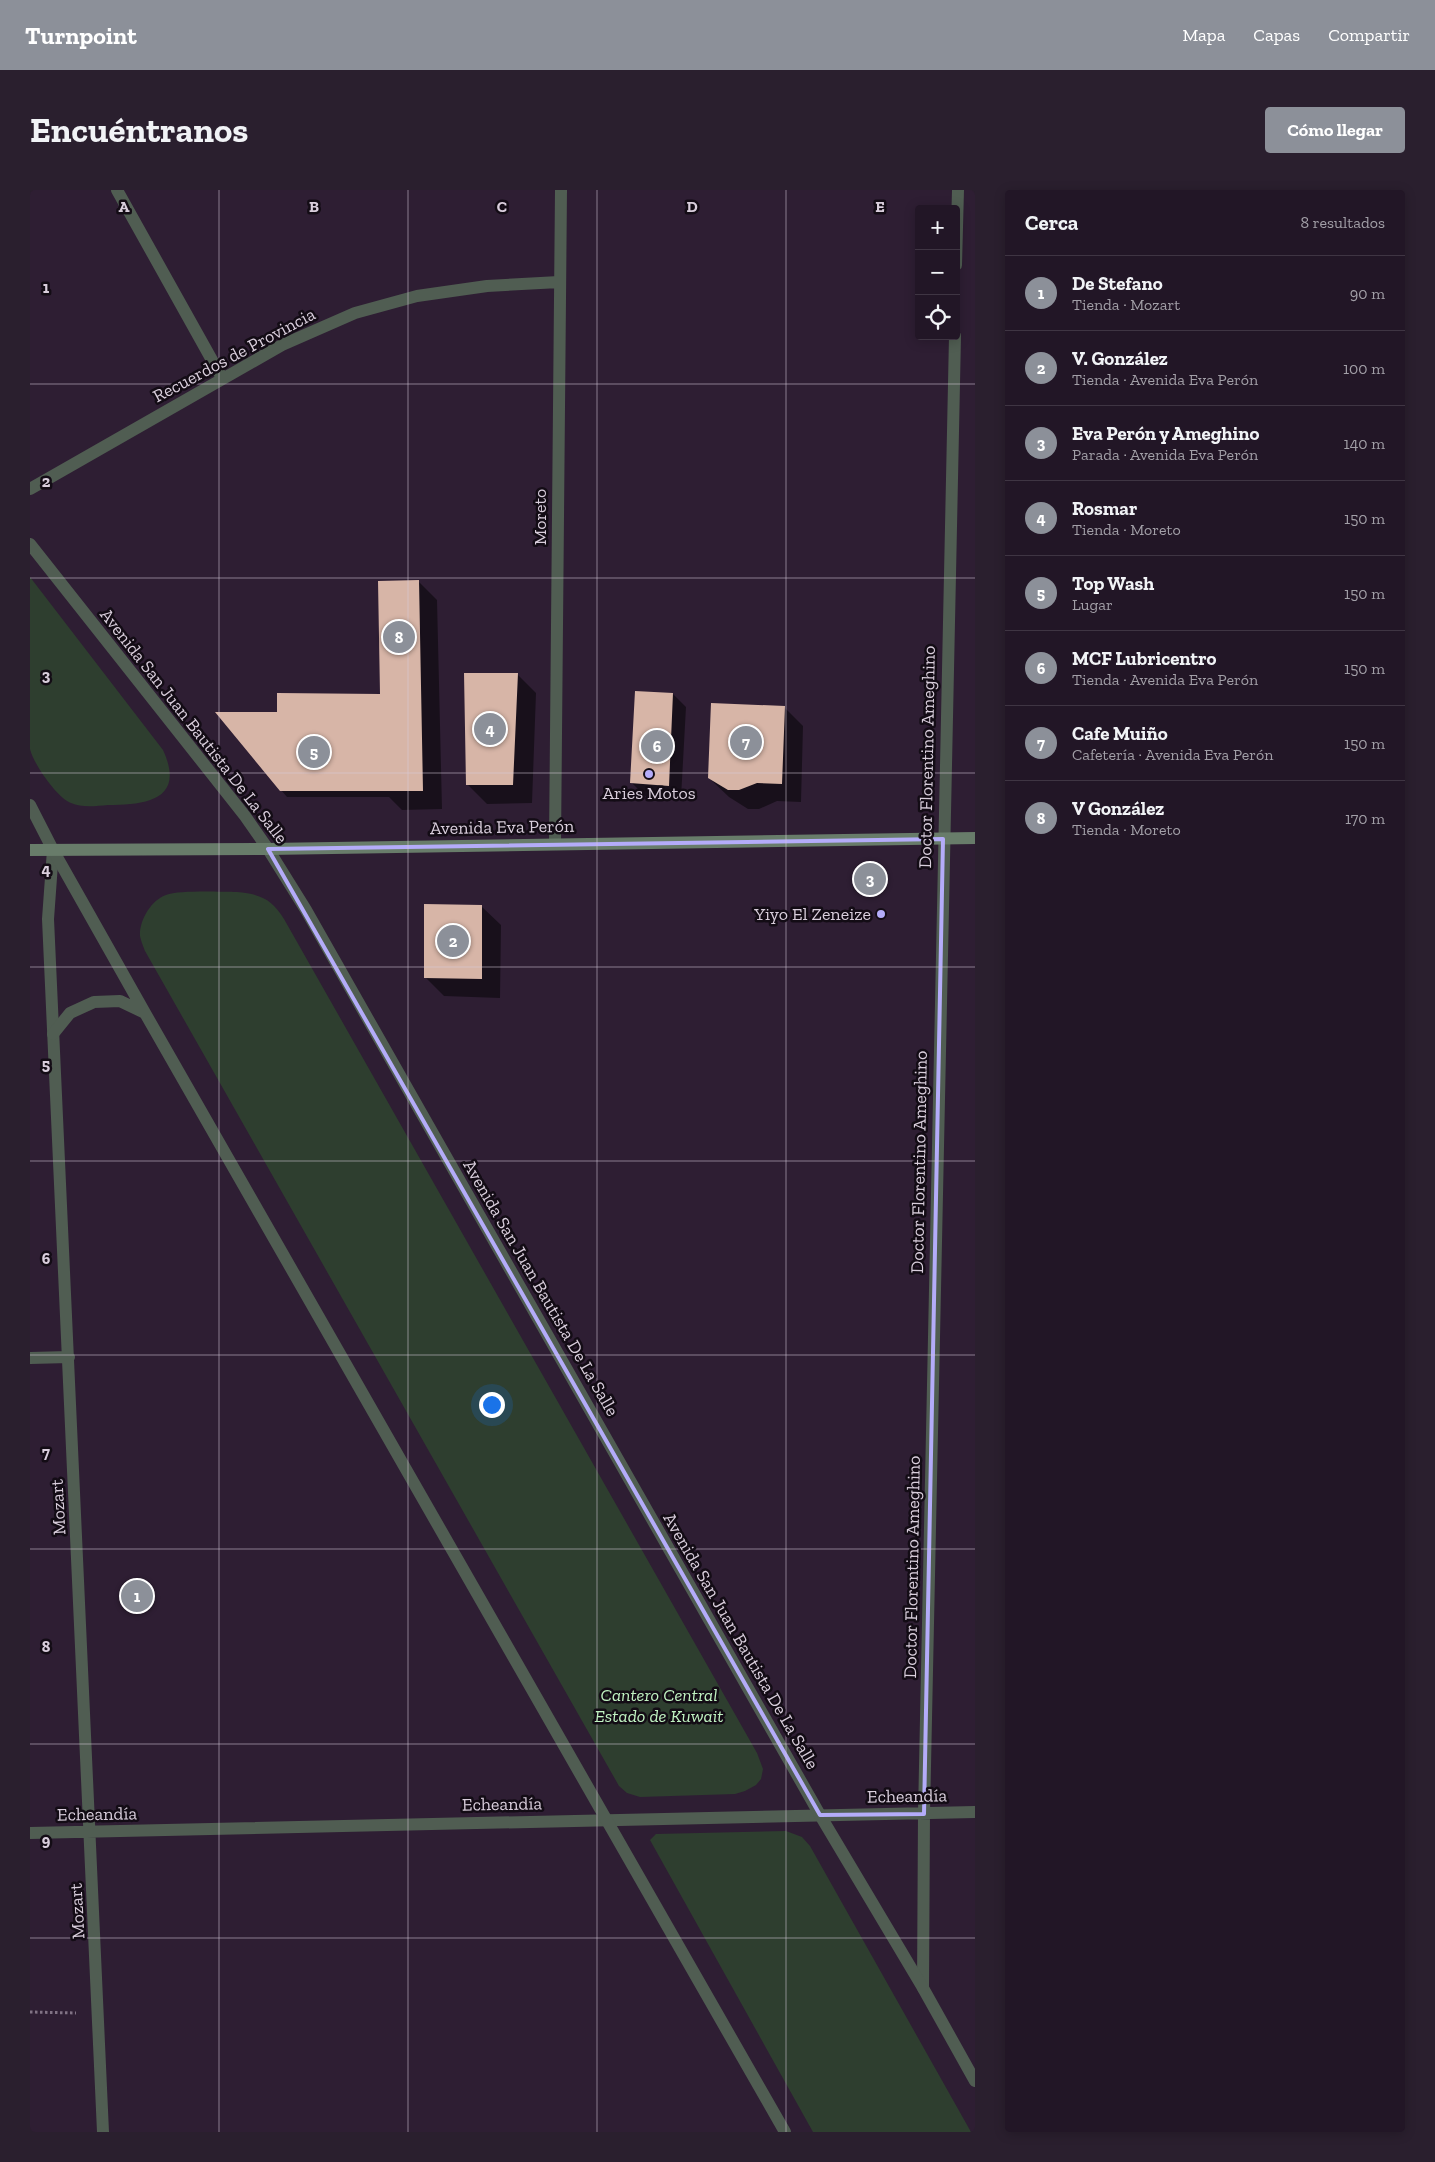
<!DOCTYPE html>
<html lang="es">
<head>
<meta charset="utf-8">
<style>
	:root { --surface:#221626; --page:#2a1f2e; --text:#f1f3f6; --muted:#a29fa7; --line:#3f3543; --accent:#8c9099 }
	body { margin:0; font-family:"Zilla Slab",serif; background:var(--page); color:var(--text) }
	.controls { position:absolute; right:15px; top:15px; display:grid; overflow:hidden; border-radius:5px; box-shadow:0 2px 12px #0003 }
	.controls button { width:45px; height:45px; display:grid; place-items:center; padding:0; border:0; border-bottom:1px solid var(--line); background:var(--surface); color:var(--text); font:25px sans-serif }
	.you { position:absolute; left:461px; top:1214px; width:18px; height:18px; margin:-12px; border:4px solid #fff; border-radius:50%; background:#1a73e8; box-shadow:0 0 0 8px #1a73e833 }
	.badge { display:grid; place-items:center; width:32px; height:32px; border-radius:50%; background:var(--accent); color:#fff; font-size:16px; font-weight:700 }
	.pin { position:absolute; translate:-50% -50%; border:2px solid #fff; box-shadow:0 1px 5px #0006 }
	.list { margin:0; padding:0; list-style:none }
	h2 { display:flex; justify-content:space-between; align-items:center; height:65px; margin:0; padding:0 20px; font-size:21px }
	h2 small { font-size:16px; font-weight:400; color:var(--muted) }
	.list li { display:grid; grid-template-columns:32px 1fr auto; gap:15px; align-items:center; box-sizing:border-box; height:75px; padding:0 20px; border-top:1px solid var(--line) }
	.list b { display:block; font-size:19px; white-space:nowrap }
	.list p { margin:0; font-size:16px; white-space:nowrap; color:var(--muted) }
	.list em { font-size:16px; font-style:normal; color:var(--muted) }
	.icon { flex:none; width:28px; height:28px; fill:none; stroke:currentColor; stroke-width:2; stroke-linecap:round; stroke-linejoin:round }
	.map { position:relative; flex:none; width:945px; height:1942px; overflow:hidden; border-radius:5px }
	header { display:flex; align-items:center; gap:30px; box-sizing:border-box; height:70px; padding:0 25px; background:var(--accent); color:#fff }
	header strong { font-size:24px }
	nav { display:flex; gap:28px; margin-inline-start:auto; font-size:18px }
	.intro { display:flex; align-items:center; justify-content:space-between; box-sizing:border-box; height:120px; padding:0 30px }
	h1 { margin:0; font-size:35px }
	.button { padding:12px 22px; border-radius:5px; background:var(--accent); color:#fff; font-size:18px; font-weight:700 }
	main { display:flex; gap:30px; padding:0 30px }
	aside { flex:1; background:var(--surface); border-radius:5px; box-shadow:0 2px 12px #0003 }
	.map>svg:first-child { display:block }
	.green { fill:#2e3e2f }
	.shadow { fill:#0007 }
	.building { fill:#d7b5a7 }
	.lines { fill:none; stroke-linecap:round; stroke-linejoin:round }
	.path { stroke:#817385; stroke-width:3; stroke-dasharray:2.5 2.5; stroke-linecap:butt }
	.minor { stroke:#505d52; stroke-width:12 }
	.tertiary { stroke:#505d52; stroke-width:12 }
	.secondary { stroke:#687c6a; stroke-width:12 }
	.marked { fill:none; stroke:#b4acf9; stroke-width:4; stroke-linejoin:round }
	.grid { fill:none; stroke:#d9cedc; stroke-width:1; stroke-opacity:0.55 }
	.poi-dot { fill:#b4acf9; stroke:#130c15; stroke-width:2 }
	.labels { text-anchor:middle; stroke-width:5; stroke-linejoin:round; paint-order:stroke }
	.street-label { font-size:18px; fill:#d9cedc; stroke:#130c15 }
	.poi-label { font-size:18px; fill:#d9cedc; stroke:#130c15 }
	.park-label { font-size:18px; font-style:italic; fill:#c1f3c2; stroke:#130c15 }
	.grid-label { font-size:16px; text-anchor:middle; font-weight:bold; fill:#d9cedc; stroke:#130c15; stroke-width:5; stroke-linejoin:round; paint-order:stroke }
</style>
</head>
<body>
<header>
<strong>Turnpoint</strong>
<nav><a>Mapa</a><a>Capas</a><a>Compartir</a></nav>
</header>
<div class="intro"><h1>Encuéntranos</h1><a class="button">Cómo llegar</a></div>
<main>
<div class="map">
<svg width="945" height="1942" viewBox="0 0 945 1942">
	<rect width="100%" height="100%" fill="#2e1e33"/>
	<path class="green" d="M 0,387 L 133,560 C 156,610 116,615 78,615 C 66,616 52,618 41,613 C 27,608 3,573 0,559 C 0,546 0,524 0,509 C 0,469 0,428 0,387 Z
		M 207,702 C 230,704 242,709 254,729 L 727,1563 L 733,1579 L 731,1589 L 726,1595 L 715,1601 L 705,1604 L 610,1607 L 597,1603 L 589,1596 L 115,761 C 113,756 111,751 110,746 C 109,731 121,710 136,705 C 149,700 191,702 207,702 Z
		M 756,1641 L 772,1647 L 780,1656 L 941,1942 L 783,1942 L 620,1650 L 626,1644 Z"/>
	<path class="shadow" d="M 388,391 L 407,410 L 412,619 L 372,620 L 359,607 L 257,607 L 251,600 L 249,524 L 351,505 Z
		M 487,484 L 506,503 L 502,613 L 457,614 L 437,594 Z
		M 643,504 L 656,517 L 651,608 L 615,606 L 602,593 Z
		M 754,517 L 773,536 L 771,612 L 747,611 L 729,619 L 718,619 L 699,607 L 679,588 Z
		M 451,716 L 471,735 L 470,808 L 414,806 L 395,787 Z"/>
	<path class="building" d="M 389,390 L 393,601 L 250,601 L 185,522 L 247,522 L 247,503 L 350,504 L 348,391 Z
		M 434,483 L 488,483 L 483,595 L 436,595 Z
		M 605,501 L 643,503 L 639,596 L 600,593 Z
		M 681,513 L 755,516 L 752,594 L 727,593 L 709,600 L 698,600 L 678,588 Z
		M 394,714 L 452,715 L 452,789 L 394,788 Z"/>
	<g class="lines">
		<path class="path" d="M 0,1822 L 46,1823"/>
		<path class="minor" d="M 87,0 L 192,188
			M 926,75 L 928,0
			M 0,299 L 252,155 L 325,123 L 387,106 L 457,96 L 529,92
			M 525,653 L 531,0
			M 23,660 L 18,729 L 73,1942
			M 0,1168 L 39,1167
			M 0,1643 L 945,1622
			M 893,1798 L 894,1624 L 925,146"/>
		<path class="tertiary" d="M 0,354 L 215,626 L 238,659 L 276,720 L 790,1625 L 893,1798 L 945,1891
			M 0,615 L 23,660 L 115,823 L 755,1942
			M 23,844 L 40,823 L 64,812 L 90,811 L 115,823"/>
		<path class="secondary" d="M 0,660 L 238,659 L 945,648"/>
	</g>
	<path class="marked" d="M 913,649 L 894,1624 L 790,1625 L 238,659 Z"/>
	<path class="grid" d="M 189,0 L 189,1942M 378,0 L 378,1942M 567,0 L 567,1942M 756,0 L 756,1942M 0,194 L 945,194M 0,388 L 945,388M 0,583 L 945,583M 0,777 L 945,777M 0,971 L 945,971M 0,1165 L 945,1165M 0,1359 L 945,1359M 0,1554 L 945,1554M 0,1748 L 945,1748"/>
	<g class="poi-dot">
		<circle cx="619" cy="584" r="5"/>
		<circle cx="851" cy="724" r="5"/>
	</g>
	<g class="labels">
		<g class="street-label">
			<text transform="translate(204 165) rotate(-28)" y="6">Recuerdos de Provincia</text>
			<text transform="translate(510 327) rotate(-90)" y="6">Moreto</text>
			<text transform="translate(164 536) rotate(52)" y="6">Avenida San Juan Bautista De La Salle</text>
			<text transform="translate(897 567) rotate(-89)" y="6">Doctor Florentino Ameghino</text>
			<text transform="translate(472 637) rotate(-1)" y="6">Avenida Eva Perón</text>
			<text transform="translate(889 972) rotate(-89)" y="6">Doctor Florentino Ameghino</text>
			<text transform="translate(511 1098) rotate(60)" y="6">Avenida San Juan Bautista De La Salle</text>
			<text transform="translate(28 1317) rotate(-93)" y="6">Mozart</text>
			<text transform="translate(882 1377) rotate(-89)" y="6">Doctor Florentino Ameghino</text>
			<text transform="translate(711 1451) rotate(60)" y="6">Avenida San Juan Bautista De La Salle</text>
			<text transform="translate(877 1606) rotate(-1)" y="6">Echeandía</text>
			<text transform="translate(472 1614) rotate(-1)" y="6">Echeandía</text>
			<text transform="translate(67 1624) rotate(-1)" y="6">Echeandía</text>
			<text transform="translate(47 1721) rotate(-93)" y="6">Mozart</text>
		</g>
		<g class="poi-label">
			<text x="619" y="609">Aries Motos</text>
			<text x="841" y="730" text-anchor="end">Yiyo El Zeneize</text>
		</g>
		<g class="park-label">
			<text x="629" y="1511">Cantero Central<tspan x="629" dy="21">Estado de Kuwait</tspan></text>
		</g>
	</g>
	<g class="grid-label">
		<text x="94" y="22">A</text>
		<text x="284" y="22">B</text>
		<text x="472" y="22">C</text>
		<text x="662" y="22">D</text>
		<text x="850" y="22">E</text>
		<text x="16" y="103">1</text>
		<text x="16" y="297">2</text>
		<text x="16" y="491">3</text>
		<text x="16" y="685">4</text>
		<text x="16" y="880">5</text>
		<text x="16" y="1074">6</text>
		<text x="16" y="1268">7</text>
		<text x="16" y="1462">8</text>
		<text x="16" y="1656">9</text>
	</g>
</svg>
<div class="controls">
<button>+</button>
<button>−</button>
<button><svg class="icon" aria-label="locate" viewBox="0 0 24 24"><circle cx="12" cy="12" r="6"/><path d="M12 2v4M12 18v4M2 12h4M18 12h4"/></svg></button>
</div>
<div class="you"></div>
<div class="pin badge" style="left:107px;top:1406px">1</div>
<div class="pin badge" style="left:423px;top:751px">2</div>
<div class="pin badge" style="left:840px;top:689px">3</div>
<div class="pin badge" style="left:460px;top:539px">4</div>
<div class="pin badge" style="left:284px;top:562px">5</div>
<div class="pin badge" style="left:627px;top:556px">6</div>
<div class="pin badge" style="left:716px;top:552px">7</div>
<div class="pin badge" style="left:369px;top:447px">8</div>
</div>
<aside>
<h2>Cerca<small>8 resultados</small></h2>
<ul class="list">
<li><span class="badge">1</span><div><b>De Stefano</b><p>Tienda · Mozart</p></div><em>90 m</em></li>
<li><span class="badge">2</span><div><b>V. González</b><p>Tienda · Avenida Eva Perón</p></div><em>100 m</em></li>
<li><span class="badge">3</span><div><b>Eva Perón y Ameghino</b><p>Parada · Avenida Eva Perón</p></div><em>140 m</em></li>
<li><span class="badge">4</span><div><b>Rosmar</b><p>Tienda · Moreto</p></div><em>150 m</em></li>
<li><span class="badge">5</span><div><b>Top Wash</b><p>Lugar</p></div><em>150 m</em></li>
<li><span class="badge">6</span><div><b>MCF Lubricentro</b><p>Tienda · Avenida Eva Perón</p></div><em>150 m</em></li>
<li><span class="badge">7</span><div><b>Cafe Muiño</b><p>Cafetería · Avenida Eva Perón</p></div><em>150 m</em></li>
<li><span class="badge">8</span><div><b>V González</b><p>Tienda · Moreto</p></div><em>170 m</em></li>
</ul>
</aside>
</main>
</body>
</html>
